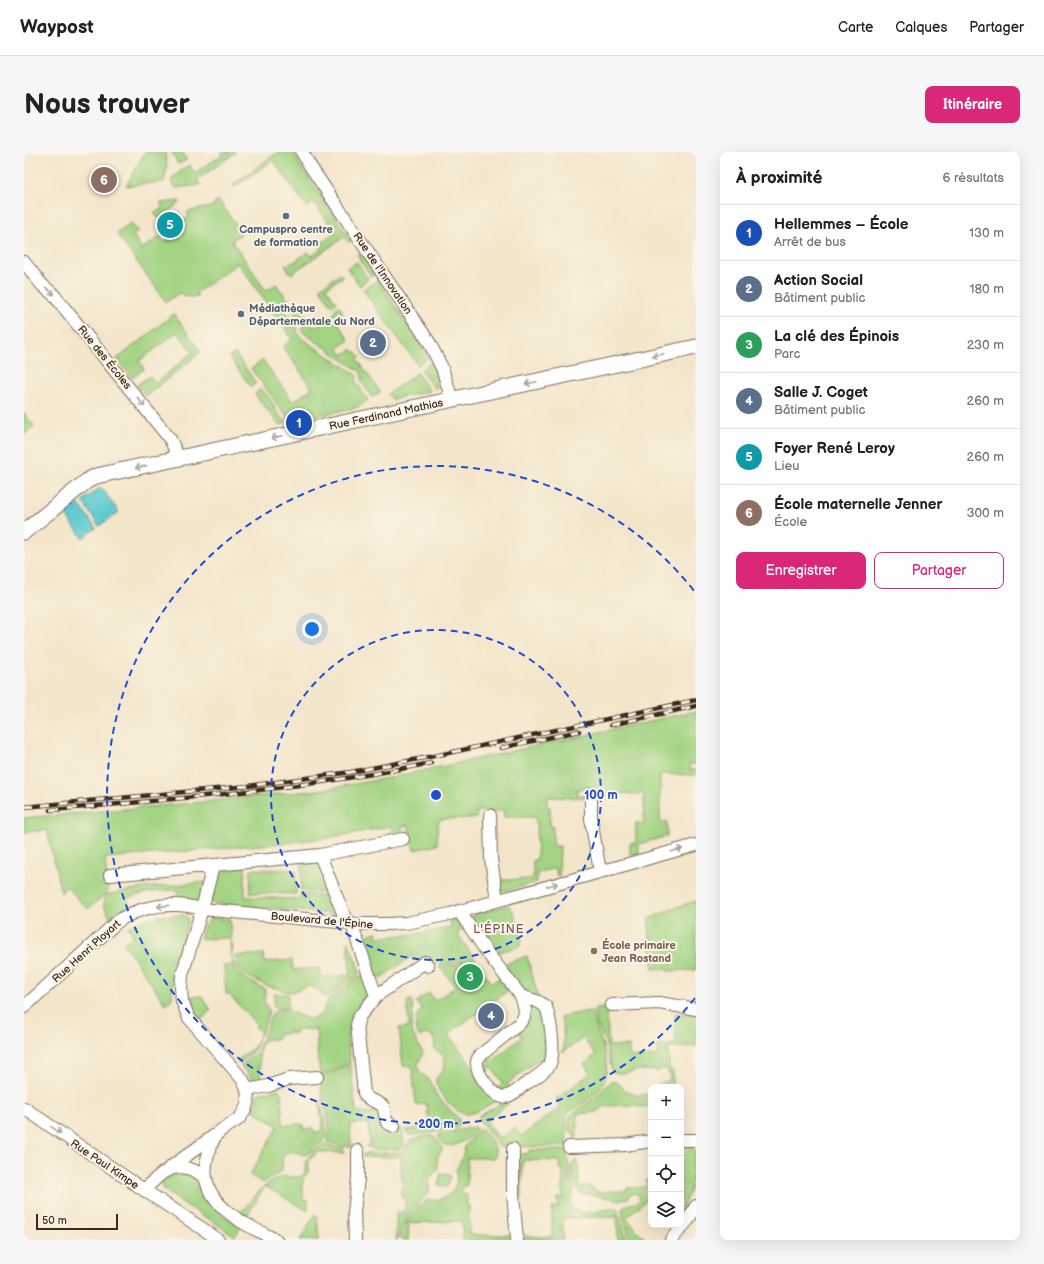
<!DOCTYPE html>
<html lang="fr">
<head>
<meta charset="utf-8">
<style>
	:root { --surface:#fff; --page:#f6f6f6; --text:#222; --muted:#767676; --line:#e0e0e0; --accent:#db2777 }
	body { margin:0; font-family:"Balsamiq Sans",sans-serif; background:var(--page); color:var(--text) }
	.controls { position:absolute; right:12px; bottom:12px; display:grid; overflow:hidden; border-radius:8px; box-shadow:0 4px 16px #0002 }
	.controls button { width:36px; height:36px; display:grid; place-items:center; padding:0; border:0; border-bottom:1px solid var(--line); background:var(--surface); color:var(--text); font:20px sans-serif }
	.scale { position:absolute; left:12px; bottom:10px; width:82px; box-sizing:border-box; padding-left:4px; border:2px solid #3b2a1e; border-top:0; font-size:11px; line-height:14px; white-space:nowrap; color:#3b2a1e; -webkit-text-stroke:3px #fcf5e5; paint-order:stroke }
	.you { position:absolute; left:288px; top:477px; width:14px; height:14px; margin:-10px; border:3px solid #fff; border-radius:50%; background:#1a73e8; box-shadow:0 0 0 6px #1a73e833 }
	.badge { display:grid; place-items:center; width:26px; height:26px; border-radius:50%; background:var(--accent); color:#fff; font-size:13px; font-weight:700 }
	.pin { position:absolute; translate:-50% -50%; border:2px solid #fff; box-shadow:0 1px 4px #0006 }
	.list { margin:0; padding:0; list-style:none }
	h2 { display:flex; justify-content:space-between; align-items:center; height:52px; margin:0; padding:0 16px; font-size:17px }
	h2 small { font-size:13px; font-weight:400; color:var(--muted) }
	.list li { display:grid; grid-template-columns:26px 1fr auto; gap:12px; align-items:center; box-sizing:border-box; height:56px; padding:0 16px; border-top:1px solid var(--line) }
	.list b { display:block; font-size:15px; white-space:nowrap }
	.list p { margin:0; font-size:13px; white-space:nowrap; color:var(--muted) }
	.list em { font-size:13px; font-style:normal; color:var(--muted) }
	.actions { display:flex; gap:8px; padding:12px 16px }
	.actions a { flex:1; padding:9px 0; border:1px solid var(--accent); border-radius:8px; text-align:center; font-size:14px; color:var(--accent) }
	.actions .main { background:var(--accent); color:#fff }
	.icon { flex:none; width:22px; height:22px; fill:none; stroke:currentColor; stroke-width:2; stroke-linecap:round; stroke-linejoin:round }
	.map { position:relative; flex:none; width:672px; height:1088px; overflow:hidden; border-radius:8px }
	header { display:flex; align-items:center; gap:24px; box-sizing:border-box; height:56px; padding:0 20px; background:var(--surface); border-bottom:1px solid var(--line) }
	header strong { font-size:19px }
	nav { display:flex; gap:22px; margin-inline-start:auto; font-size:14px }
	.intro { display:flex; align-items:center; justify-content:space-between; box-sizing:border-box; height:96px; padding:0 24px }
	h1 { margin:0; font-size:28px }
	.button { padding:10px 18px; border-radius:8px; background:var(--accent); color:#fff; font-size:14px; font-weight:700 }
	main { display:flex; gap:24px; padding:0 24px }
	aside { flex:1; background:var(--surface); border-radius:8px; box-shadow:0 4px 16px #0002 }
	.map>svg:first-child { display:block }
	.green { fill:#a2d382; stroke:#6e7e50 }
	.water { fill:#5dcad1; stroke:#4c7a78 }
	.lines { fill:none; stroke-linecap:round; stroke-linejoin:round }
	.minor-casing { stroke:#7b6b5a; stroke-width:14 }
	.tertiary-casing { stroke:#7b6b5a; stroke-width:17 }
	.minor { stroke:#fff; stroke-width:12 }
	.tertiary { stroke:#fff; stroke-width:15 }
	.rail-casing { stroke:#3b2a1e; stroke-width:4.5 }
	.rail { stroke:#fcf5e5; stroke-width:3; stroke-dasharray:9; stroke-linecap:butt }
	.oneway { stroke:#a79f9a }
	.ring { fill:none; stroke:#1d4ed8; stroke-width:2; stroke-dasharray:7 5 }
	.service-dot { fill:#5c6f8a; stroke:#fcf5e5; stroke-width:1.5 }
	.education-dot { fill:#8d6e63; stroke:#fcf5e5; stroke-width:1.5 }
	.labels { text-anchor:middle; stroke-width:4; stroke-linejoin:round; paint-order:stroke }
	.service-label { font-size:11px; font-weight:bold; fill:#4e5e75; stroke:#fcf5e5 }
	.street-label { font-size:11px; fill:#3b2a1e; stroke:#fcf5e5 }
	.education-label { font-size:11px; font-weight:bold; fill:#785e54; stroke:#fcf5e5; text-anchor:start }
	.neighbourhood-label { font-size:12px; letter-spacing:1px; fill:#78545f; stroke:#fcf5e5 }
	.centre { fill:#1d4ed8; stroke:#fcf5e5; stroke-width:2 }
	.ring-label { font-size:12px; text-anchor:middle; font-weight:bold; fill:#1d4ed8; stroke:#fcf5e5; stroke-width:4; stroke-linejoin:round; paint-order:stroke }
</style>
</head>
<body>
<header>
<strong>Waypost</strong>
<nav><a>Carte</a><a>Calques</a><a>Partager</a></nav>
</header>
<div class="intro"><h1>Nous trouver</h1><a class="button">Itinéraire</a></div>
<main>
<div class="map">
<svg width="672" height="1088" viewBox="0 0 672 1088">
	<rect width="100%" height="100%" fill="#fcf5e5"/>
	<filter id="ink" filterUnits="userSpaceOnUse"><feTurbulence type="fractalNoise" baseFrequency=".025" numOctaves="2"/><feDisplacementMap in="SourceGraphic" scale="8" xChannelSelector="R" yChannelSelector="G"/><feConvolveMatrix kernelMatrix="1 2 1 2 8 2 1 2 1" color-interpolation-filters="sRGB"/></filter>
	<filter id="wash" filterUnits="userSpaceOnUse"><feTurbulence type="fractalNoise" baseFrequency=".012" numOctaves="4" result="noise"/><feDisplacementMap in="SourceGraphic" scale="16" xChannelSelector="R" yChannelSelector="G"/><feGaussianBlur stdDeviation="0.9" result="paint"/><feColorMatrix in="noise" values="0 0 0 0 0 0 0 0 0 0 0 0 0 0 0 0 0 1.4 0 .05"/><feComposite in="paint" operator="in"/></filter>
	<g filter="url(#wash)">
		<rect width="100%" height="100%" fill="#f3e5ca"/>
		<path class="green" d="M 121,0 L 141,0 L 143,14 L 140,30 L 116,32 L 102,34 Z
			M 148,0 L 158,0 L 163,8 L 154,12 Z
			M 197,0 L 212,0 L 173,28 L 176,33 L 152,36 L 149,33 L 147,28 L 157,18 L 166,13 L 170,21 L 199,3 Z
			M 254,0 L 270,0 L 276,13 L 327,88 L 325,91 L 320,85 L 267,122 L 261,114 L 270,110 L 284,100 L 288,104 L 298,96 L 296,92 L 311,80 L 290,50 L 283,55 L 249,8 L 211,35 L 209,33 Z
			M 194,48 L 218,81 L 208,89 L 242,139 L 252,132 L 264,148 L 257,152 L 273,175 L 273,180 L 277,186 L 333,223 L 333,227 L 331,229 L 344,248 L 334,255 L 265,270 L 263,265 L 253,253 L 250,247 L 227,217 L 239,208 L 269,250 L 288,236 L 259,195 L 268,187 L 214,111 L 172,141 L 174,145 L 165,145 L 155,141 L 142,150 L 93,82 L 107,71 L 114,80 L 109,83 L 118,97 L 136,85 L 140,91 L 153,82 L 149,76 L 165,65 L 163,60 L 190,54 L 189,52 Z
			M 155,49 L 156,51 L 134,66 L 130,60 L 138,58 L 137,51 Z
			M 337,101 L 351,123 L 348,125 L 335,108 L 336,107 L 333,103 Z
			M 333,110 L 344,127 L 336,134 L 323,116 Z
			M 316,122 L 318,125 L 302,136 L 313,151 L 308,154 L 296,136 Z
			M 354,128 L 405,205 L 394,213 L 339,138 Z
			M 265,150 L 270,156 L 274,153 L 290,176 L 312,160 L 311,157 L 315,154 L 319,160 L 311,166 L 325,188 L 314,196 L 319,203 L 328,197 L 330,201 L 332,199 L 336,205 L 333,207 L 356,240 L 348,245 L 337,229 L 338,226 L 337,220 L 280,181 L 277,177 L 280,174 L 264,151 Z
			M 150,162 L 177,200 L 122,244 L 113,233 L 126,224 L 132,231 L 169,200 L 153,180 L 115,209 L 120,217 L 108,226 L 93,207 Z
			M 211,201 L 232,231 L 227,235 L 205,205 Z
			M 407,210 C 411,219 418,229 411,237 L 397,218 Z
			M 393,221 L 406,239 L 368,247 L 364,242 Z
			M 236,237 L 244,244 L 247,248 L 252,259 L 262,271 L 255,273 L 231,242 Z
			M 0,261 L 10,274 L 0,282 Z
			M 672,559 L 672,612 L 666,612 L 666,618 L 672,618 L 672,623 L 636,622 L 636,670 L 643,671 L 643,684 L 615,692 L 615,701 L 606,703 L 606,691 L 612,691 L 612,671 L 620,671 L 620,642 L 580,641 L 580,638 L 553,637 L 553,643 L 560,643 L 563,646 L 523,645 L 523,655 L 526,655 L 526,674 L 529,674 L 529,694 L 536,694 L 535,724 L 533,724 L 531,716 L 513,721 L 513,730 L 477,740 L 474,728 L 509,727 L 509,708 L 513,708 L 512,665 L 480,665 L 480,659 L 453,659 L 452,666 L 418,667 L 414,670 L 413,693 L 390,698 L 384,673 L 378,674 L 379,680 L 378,683 L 369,685 L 367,674 L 303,686 L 261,691 L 81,706 L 84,740 L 81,743 L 120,736 L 182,730 L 175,749 L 154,747 L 154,738 C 136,738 120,741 103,746 L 106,755 L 86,765 L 80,754 L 80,743 L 64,757 L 42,734 L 37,741 L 23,678 L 0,680 L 0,666 L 169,651 L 295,638 L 370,625 Z
			M 294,708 L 309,742 L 277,738 L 278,709 Z
			M 221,715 L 221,745 L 276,747 L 277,741 L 310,746 C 313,752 316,757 310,762 L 187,751 L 186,748 C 188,737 187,723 197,717 Z
			M 227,717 L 272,718 L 272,742 L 226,741 Z
			M 672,749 L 672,818 L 644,819 L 644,816 L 629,817 L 624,767 L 653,755 Z
			M 484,753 L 489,758 L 498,789 L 496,794 L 472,801 L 469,800 L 448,769 L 449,763 Z
			M 148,763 L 159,763 L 164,767 L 164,771 L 149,821 L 148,847 L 141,852 L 100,791 L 110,784 L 104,775 L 125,766 Z
			M 187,766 L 193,766 L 206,767 L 208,805 L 213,822 L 241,837 C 242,848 237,847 245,858 L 244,864 L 231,897 L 215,912 L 213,909 L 232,893 L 237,881 L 231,874 L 233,873 L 205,842 L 202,842 L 200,814 L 209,813 L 207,805 L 206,786 L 176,787 L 180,774 Z
			M 429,768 L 432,769 L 439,777 L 433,781 L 452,809 L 409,812 L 403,804 L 393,810 L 389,804 L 356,826 L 352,825 C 348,813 329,782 353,780 L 353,785 C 379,784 403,781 427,775 L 426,769 Z
			M 324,788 L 336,820 C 324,827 316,839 303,845 L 300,845 L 297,840 L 289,835 L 282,834 L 268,840 L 264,840 L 252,836 L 247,836 L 216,820 L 211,804 L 239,802 L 240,810 L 268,808 L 269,818 L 296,816 L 297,825 L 326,823 Z
			M 503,804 L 514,845 L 498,838 L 479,813 Z
			M 453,811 L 468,831 L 475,826 L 484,839 L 424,882 L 473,948 C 464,953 452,962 442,962 C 431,962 409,936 412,926 C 418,920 426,911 418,903 C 416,900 413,899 410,897 L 411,890 L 408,884 L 400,882 L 396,885 C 390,878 390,864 398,858 L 392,850 L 405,841 L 411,849 L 431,835 L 419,818 L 417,818 L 415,816 L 416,814 Z
			M 337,823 L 344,839 L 344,842 C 337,861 325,857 328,883 L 323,884 L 326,911 L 296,924 L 295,911 L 294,911 L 292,877 L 273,878 L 272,881 L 254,882 L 254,887 L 239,888 L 235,900 L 237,931 L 232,931 L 217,914 L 234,898 L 248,862 C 251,859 252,859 256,858 C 271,855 283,876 297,862 C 301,858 300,852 304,848 L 321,836 L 329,827 Z
			M 250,842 L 264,842 L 264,856 L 250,856 Z
			M 177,844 L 187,858 L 177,868 L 168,855 L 165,845 Z
			M 387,847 C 391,857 387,865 388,875 C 388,885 395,893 399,901 L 394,912 L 394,916 L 397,921 L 406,928 L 412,943 L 435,967 L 435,973 L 433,976 L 391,983 L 385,983 L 381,978 L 405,976 L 403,952 L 392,953 L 388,914 L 379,914 L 375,876 L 385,875 L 383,850 Z
			M 503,851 L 519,858 L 524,906 L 520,914 L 515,907 L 483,932 L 487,938 L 480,941 L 473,937 L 479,931 L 466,914 L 459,918 L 457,909 L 461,904 L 467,910 L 498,885 L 493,878 Z
			M 582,855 L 585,894 L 605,894 L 606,905 L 634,904 L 633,894 L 652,892 L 651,861 L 672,862 L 672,894 L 644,897 L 645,915 L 649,919 L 648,935 L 633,935 C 635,931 641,931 645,928 L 646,925 L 644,918 L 639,916 L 634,919 L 614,918 L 596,922 L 588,919 L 581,889 L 573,873 L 570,861 L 571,857 Z
			M 564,859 L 567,860 C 574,884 595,919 572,941 C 563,950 551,955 542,963 L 543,994 L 476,995 L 454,966 L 455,964 L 482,949 L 484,952 L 462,969 L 476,987 L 491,976 L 497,984 L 537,955 L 532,947 L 567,921 L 560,912 L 572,903 L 559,886 L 539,900 L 538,898 L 540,897 L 539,876 L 537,865 Z
			M 326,913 L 332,959 L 342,961 L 356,959 L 360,977 L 361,979 L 378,977 L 380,993 L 376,997 L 348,998 L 347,995 L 343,995 L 343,993 L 346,992 L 344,971 L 326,972 L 327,992 L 335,993 L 335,995 L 320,994 L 320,996 L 303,989 C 309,973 300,954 297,939 C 297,934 297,930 296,926 Z
			M 586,930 C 597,929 594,933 602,939 C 609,944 619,944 627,941 L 627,954 L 616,955 L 611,953 L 582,954 L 572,960 L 553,962 L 553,985 L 550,985 L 549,979 L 545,979 L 545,966 L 546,964 L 573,944 Z
			M 254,937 L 257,940 L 259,973 L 279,972 L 279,977 L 289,976 L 289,980 L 299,979 L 297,963 L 296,948 L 302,976 L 302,985 L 299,990 L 282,1003 C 273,1001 260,994 258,1010 C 258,1015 259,1017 257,1020 L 239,1031 L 226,1023 L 254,974 L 229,958 L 234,942 Z
			M 451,975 L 453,977 C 448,986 429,998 420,992 C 417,990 415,987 414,984 L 416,982 Z
			M 456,977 L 458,977 C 464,986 476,995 470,1006 L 443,1006 L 443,1034 L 438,1034 L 438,1043 L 443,1043 L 443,1053 L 445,1053 L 445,1083 L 487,1083 L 487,1088 L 439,1088 L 438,1069 L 385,1071 L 384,1088 L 376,1088 L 383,1070 L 395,1054 L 404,1048 L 412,1048 L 422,1045 L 429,1039 L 433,1029 L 432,1018 L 438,1007 L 441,994 Z
			M 408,983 L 410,984 L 418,995 L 418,998 L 413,1005 L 414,1018 L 405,1027 L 405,1041 C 389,1054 381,1069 373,1088 L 372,1088 L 372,1060 L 381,1060 L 381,1046 L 378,1046 L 377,1005 L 339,1005 L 339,1002 L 378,1000 L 380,998 L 388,987 Z
			M 302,991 L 310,995 L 320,998 L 320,1001 L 294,1000 L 285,1009 L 285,1019 L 279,1026 L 279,1048 L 284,1048 L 284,1059 L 241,1034 L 223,1064 L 217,1060 C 229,1046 240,1030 258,1025 C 264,1023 271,1027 277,1024 C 284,1020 281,1013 283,1007 C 286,1001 296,996 302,991 Z
			M 666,994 L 670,997 L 671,1002 L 666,1038 L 657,1059 L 657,995 Z
			M 505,998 L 543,998 L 545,1021 L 550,1038 L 546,1050 L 549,1057 L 557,1060 L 571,1060 L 589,1056 L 593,1056 L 594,1059 L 600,1080 L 604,1088 L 594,1088 L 593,1065 L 539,1066 L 539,1088 L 496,1088 L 496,1084 L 528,1085 L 528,1056 L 534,1055 L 534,1046 L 539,1046 L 539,1017 L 536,1017 L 536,1009 L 499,1008 L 498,1047 L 492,1048 L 492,1046 L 496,1043 L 496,1012 L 492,1009 C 494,1002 498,1002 505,1001 Z
			M 550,1009 L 554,1009 L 555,1034 L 565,1034 L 575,1040 L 603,1039 L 603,1036 L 622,1035 L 622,1028 L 627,1028 L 627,1044 L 602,1066 L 622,1088 L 607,1088 C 604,1080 596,1065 599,1057 C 602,1048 621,1056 614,1042 L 608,1041 L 603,1047 L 594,1049 L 586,1046 L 556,1041 C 550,1034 547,1021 547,1012 L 550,1011 Z
			M 417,1021 L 427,1024 L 423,1035 L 414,1033 Z
			M 158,1022 L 171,1026 L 178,1032 L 183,1045 L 198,1063 L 217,1075 L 211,1084 C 196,1074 180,1064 164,1054 C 157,1049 142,1042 139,1035 C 132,1024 152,1023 158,1022 Z
			M 291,1062 L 293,1064 L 295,1088 L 276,1088 Z"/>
		<path class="water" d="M 77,335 L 95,360 L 75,374 L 58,349 Z
			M 54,351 L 72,376 L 59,386 L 40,361 Z"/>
	</g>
	<g filter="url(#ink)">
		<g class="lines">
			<defs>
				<path id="minor" d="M 278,0 L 286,14 L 405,190 L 418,216 L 428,248
					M 0,110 L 18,133 L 29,142 L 146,287 L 155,306
					M 567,642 L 567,667 L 576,720
					M 466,663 L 467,707 L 473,748
					M 296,703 L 323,771
					M 86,723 L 296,703 L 379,687
					M 435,759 L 465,803 L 497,844 L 501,857 L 500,865 L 496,871 L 458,902 C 454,905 452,908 453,913 C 453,922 469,944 479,945 C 486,945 494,938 500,933 C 508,928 518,922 524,915 C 533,905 526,866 522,855 L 515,850 L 497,844
					M 328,771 L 330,779 L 352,844 L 335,865 L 333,873 L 340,941 C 343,949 353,949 359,954 L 363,971 L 370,974
					M 352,844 L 401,810 L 404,814
					M 588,853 L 635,851 L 672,857
					M 0,855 L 93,770 C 109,758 133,752 153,753 C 161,753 169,755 178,757 L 189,714
					M 224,938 L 244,934 L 265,927 L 293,925
					M 0,956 L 120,1038 L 185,1081 L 194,1088
					M 657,988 L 672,988
					M 545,995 L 601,993 L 627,989
					M 489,997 L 489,1042 L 493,1088
					M 144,1017 L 191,983
					M 120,1038 C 127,1032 134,1023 142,1019 C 156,1011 174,1017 183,1029
					M 252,1088 C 219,1071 169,1050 184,1003 C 187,996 188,986 194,981 C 199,976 206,973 212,969 C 225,959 227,942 219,928 L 165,866 L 158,849 L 157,836 L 158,823 L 178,757 L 335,772 L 364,772 L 382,771 L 426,762 L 672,693
					M 331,1088 L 330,1060 L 334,1026 L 334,999
					M 647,1088 L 664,1068 L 672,1054"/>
				<path id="tertiary" d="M 0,380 L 63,329 L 72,324 L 672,195"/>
			</defs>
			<use href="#minor" class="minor-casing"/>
			<use href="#tertiary" class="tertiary-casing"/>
			<use href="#minor" class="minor"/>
			<use href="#tertiary" class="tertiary"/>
			<defs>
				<path id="rail" d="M 587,573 L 672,554
					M 477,596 L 555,579
					M 0,655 L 224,634 L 327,620 L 410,604 L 672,548
					M 26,658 C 153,647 281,637 407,611"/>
			</defs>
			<use href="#rail" class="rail-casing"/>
			<use href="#rail" class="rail"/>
		</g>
		<defs><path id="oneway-shaft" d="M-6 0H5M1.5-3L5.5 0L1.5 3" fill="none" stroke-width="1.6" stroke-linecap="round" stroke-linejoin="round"/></defs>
		<g class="oneway">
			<use href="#oneway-shaft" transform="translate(26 139) rotate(42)"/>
			<use href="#oneway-shaft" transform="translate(634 203) rotate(168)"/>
			<use href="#oneway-shaft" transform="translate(507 231) rotate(168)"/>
			<use href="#oneway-shaft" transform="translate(117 250) rotate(52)"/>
			<use href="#oneway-shaft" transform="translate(253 285) rotate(168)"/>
			<use href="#oneway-shaft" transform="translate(117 315) rotate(168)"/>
			<use href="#oneway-shaft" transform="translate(653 698) rotate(-16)"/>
			<use href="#oneway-shaft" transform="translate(528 733) rotate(-15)"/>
			<use href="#oneway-shaft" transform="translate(139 754) rotate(174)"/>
			<use href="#oneway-shaft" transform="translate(32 978) rotate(34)"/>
		</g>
	</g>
	<g class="ring">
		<circle cx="412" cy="643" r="165"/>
		<path d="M671 846A329 329 0 1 1 671 440"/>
	</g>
	<g class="service-dot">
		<circle cx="262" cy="64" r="4"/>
		<circle cx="217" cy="162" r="4"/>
	</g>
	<circle class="education-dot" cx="570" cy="799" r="4"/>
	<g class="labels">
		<g class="service-label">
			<text x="262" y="81">Campuspro centre<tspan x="262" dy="13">de formation</tspan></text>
			<text x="225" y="160" text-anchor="start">Médiathèque<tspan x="225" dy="13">Départementale du Nord</tspan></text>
		</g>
		<g class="street-label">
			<text transform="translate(359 121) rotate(56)" y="4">Rue de l'Innovation</text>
			<text transform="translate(81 205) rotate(51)" y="4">Rue des Écoles</text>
			<text transform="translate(362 262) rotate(-12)" y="4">Rue Ferdinand Mathias</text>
			<text transform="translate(298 768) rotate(5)" y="4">Boulevard de l'Épine</text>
			<text transform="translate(62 799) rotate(-42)" y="4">Rue Henri Ployart</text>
			<text transform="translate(81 1012) rotate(34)" y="4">Rue Paul Kimpe</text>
		</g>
		<g class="education-label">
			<text x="578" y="797">École primaire<tspan x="578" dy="13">Jean Rostand</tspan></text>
		</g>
		<g class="neighbourhood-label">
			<text x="475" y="781">L'ÉPINE</text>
		</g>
	</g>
	<circle cx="412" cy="643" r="6" class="centre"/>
	<g class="ring-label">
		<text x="577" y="647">100 m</text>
		<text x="412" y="976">200 m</text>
	</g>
</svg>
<div class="controls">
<button>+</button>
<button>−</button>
<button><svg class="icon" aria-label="locate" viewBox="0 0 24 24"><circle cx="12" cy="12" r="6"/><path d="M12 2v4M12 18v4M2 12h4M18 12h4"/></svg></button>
<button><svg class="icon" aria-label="layers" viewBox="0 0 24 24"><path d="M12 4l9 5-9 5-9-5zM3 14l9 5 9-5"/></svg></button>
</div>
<div class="scale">50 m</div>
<div class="you"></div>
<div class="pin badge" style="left:275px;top:271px;background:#1a4fb4">1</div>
<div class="pin badge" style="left:349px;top:191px;background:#5c6f8a">2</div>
<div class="pin badge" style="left:446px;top:825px;background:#2e9e5b">3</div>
<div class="pin badge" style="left:467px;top:864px;background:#5c6f8a">4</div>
<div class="pin badge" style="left:146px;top:73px;background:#0f9aa8">5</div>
<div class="pin badge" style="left:80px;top:28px;background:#8d6e63">6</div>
</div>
<aside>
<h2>À proximité<small>6 résultats</small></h2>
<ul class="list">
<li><span class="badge" style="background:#1a4fb4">1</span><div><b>Hellemmes – École</b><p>Arrêt de bus</p></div><em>130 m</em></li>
<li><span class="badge" style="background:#5c6f8a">2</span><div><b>Action Social</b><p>Bâtiment public</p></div><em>180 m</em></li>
<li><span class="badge" style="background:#2e9e5b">3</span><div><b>La clé des Épinois</b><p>Parc</p></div><em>230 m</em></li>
<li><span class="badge" style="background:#5c6f8a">4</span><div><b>Salle J. Coget</b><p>Bâtiment public</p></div><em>260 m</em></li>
<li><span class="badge" style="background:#0f9aa8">5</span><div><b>Foyer René Leroy</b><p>Lieu</p></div><em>260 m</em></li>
<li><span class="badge" style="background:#8d6e63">6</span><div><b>École maternelle Jenner</b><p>École</p></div><em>300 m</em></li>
</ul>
<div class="actions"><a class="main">Enregistrer</a><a>Partager</a></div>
</aside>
</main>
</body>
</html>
